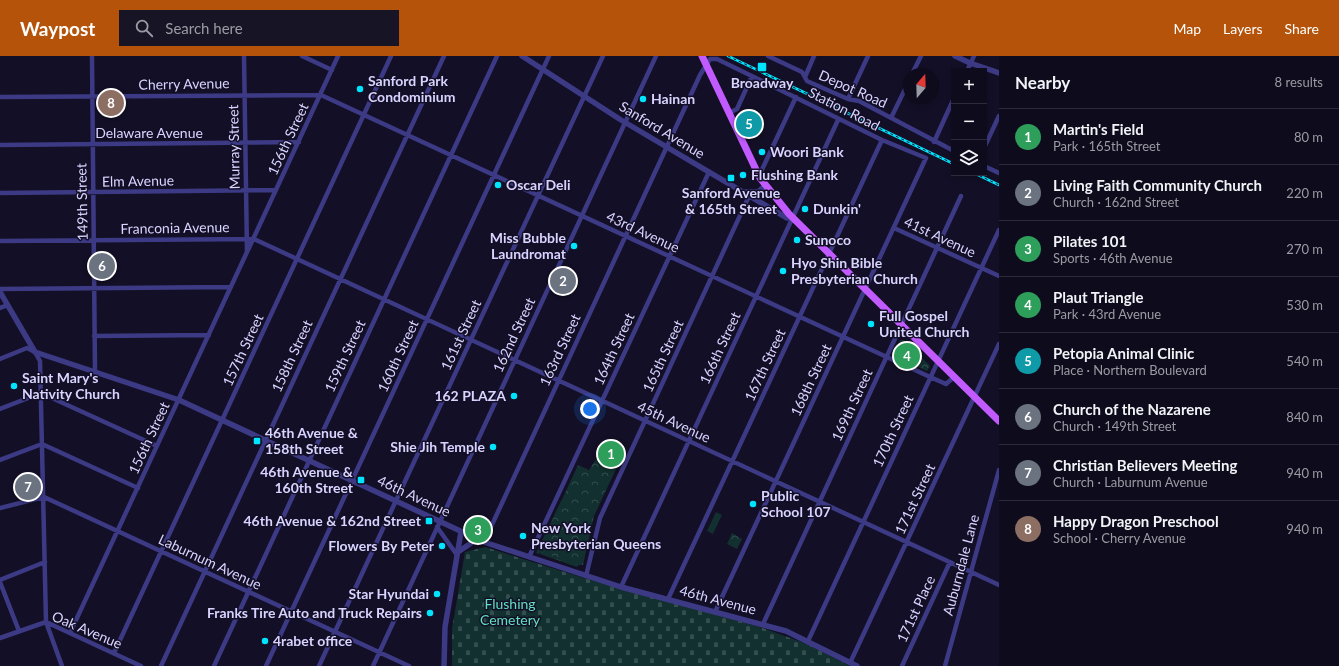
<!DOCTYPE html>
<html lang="en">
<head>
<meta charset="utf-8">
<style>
	:root { --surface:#0e0b1c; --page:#171425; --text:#f1f3f6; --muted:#9b9ba3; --line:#2e2b3b; --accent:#b45309 }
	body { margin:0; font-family:Lato,sans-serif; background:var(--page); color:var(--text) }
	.controls { position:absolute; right:12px; top:12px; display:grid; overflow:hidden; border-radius:0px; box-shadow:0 2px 6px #0003 }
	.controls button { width:36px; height:36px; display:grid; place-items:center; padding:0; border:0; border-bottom:1px solid var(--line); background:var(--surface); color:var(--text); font:20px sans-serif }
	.compass { position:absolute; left:903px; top:12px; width:36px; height:36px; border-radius:50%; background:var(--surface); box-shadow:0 2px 6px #0003; rotate:19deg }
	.you { position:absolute; left:590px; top:353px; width:14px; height:14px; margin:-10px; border:3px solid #fff; border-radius:50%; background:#1a73e8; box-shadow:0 0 0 6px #1a73e833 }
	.badge { display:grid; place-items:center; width:26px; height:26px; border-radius:50%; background:var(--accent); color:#fff; font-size:13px; font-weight:700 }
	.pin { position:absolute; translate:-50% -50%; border:2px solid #fff; box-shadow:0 1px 4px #0006 }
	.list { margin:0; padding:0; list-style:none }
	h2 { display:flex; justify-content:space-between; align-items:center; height:52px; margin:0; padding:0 16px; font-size:17px }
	h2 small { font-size:13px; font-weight:400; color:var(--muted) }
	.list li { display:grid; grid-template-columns:26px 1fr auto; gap:12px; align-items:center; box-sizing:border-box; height:56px; padding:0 16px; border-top:1px solid var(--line) }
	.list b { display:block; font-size:15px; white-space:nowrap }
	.list p { margin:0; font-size:13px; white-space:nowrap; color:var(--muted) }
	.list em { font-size:13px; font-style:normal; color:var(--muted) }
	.icon { flex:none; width:22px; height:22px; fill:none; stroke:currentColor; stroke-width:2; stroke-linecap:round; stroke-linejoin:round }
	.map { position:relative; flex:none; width:999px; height:610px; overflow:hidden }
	header { display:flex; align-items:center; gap:24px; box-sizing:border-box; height:56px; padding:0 20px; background:var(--accent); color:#fff }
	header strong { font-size:19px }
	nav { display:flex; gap:22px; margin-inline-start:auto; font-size:14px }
	.search { width:280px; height:36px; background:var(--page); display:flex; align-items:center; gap:10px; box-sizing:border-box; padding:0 14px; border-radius:0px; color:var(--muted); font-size:15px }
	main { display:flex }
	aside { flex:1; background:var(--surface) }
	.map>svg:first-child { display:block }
	.grass { fill:url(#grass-tufts) }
	.cemetery { fill:url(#cemetery-stones) }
	.park { fill:url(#park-crowns) }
	.pitch { fill:#12302f }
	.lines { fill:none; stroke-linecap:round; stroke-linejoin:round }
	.minor { stroke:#3d3a85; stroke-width:4.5 }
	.tertiary { stroke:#3d3a85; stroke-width:5.5 }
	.primary { stroke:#c25bff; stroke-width:7 }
	.rail-casing { stroke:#00e5ff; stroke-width:2.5 }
	.rail { stroke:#130f26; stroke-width:1; stroke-dasharray:3; stroke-linecap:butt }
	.poi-dot { fill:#00e5ff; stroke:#130f26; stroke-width:1.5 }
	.labels { text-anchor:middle; stroke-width:3; stroke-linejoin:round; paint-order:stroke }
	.poi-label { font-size:14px; font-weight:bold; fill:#d9d4ff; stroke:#130f26; text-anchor:start }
	.street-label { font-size:14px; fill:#d9d4ff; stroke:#130f26 }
	.park-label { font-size:14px; fill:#5fe0c0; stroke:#130f26 }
</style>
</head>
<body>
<header>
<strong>Waypost</strong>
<div class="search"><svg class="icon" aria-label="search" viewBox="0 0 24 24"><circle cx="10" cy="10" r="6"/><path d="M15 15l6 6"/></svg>Search here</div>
<nav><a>Map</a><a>Layers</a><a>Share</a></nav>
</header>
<main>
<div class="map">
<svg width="999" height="610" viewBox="0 0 999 610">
	<defs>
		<pattern id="grass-tufts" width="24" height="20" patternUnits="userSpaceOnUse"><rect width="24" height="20" fill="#12302f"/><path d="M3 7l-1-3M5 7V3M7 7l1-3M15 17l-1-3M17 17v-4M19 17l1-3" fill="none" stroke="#344d4e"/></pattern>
		<pattern id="cemetery-stones" width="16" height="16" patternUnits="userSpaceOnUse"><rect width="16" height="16" fill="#12302f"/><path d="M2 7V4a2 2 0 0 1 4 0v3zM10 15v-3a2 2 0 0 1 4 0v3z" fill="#344d4e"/></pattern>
		<pattern id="park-crowns" width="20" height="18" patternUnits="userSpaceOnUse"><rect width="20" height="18" fill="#12302f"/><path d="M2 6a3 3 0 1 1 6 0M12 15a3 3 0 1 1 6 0" fill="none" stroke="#344d4e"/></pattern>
	</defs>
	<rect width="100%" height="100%" fill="#130f26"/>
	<path class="grass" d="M 561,445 L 579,509 L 577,511 L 540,498 L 540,496 L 539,498 L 536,497 Z"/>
	<path class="cemetery" d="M 485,491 L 584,522 L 760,571 L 807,588 L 850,610 L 452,610 L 452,573 L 465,496 Z"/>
	<path class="park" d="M 900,284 L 904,284 L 930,310 L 927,315 L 895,300 L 894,297 Z
		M 607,386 L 623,390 L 622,392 L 625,394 L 594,460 L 583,509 L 580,509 L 538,495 L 578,409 L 589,414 Z
		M 732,477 L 742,483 L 737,493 L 727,488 Z"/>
	<path class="pitch" d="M 716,456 L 722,459 L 713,478 L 707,475 Z"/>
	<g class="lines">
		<path class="minor" d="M 92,0 L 95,315
			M 302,0 L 332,14
			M 768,0 L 802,16 L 807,25 L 848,43 L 859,45 L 954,95
			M 967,15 L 974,0
			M 912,18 L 921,0
			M 805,21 L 814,0
			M 0,41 L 321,39 L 930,321 L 946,328 L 954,321
			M 848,43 L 868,0
			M 729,57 L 737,53 L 752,20
			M 891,62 L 909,25
			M 934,86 L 954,42
			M 0,89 L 299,86
			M 984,92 L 999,60
			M 984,110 L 999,117
			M 759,120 L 796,41
			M 0,137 L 276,134
			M 894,172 L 999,220
			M 0,185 L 254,183 L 999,529
			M 248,194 L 338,0
			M 0,233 L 231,231
			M 0,252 L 8,249
			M 94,280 L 209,279
			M 0,303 L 27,292 L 35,296 L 40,305 L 46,566 L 62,610
			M 0,353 L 41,337 L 157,390
			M 0,404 L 42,388 L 138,432
			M 0,452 L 44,441 L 409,610
			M 437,471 L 457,499
			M 484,486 L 700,19 L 710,3 L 717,3 L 882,84 L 926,102 L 715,556
			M 529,501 L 709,116
			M 586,520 L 600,462 L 750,138
			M 0,524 L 45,506
			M 0,526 L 19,575
			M 621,531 L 838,64
			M 668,543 L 882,84
			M 763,568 L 961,140
			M 70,577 L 247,196 L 244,0
			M 0,582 L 46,566 L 141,610
			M 808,585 L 999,174
			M 114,597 L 391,0
			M 850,607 L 999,288
			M 161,610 L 444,0
			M 214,610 L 497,0
			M 266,610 L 549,0
			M 319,610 L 603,0
			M 373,610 L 656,0
			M 902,610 L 950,506
			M 945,610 L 999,414"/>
		<path class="tertiary" d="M 522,0 L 621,64 L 775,155 L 787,162 L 793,162
			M 955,0 L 970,7 L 999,17
			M 743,136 L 758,136 L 766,129
			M 0,236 L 35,296 L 179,344 L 484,486 L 621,531 L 786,575 L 857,610
			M 458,496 L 477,483
			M 444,610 L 445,571 L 461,476"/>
		<path class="primary" d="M 702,0 L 760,122 L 789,158 L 999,365"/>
		<defs>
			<path id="rail" d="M 728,0 L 954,108
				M 974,117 L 999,129"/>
		</defs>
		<use href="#rail" class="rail-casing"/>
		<use href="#rail" class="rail"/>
	</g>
	<g class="poi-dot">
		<rect x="757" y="6" width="10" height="10" rx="2"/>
		<circle cx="360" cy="33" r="4"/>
		<circle cx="643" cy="43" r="4"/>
		<circle cx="762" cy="96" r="4"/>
		<circle cx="743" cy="119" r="4"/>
		<rect x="727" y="118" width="8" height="8" rx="2"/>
		<circle cx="498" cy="129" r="4"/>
		<circle cx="805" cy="153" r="4"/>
		<circle cx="797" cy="184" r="4"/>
		<circle cx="574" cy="190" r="4"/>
		<circle cx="783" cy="215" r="4"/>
		<circle cx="871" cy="268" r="4"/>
		<circle cx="14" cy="330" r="4"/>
		<circle cx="514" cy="340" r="4"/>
		<rect x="253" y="381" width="8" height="8" rx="2"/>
		<circle cx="493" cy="391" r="4"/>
		<rect x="357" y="420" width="8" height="8" rx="2"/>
		<circle cx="753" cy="448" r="4"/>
		<rect x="425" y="461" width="8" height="8" rx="2"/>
		<circle cx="523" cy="480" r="4"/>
		<circle cx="442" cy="490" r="4"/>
		<circle cx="437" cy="538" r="4"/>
		<circle cx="430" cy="557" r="4"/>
		<circle cx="265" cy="585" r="4"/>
	</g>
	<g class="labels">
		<g class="poi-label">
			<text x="368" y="30">Sanford Park<tspan x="368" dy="16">Condominium</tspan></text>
			<text x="762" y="32" text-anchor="middle">Broadway</text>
			<text x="651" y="48">Hainan</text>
			<text x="770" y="101">Woori Bank</text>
			<text x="751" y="124">Flushing Bank</text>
			<text x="506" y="134">Oscar Deli</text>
			<text x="731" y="142" text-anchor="middle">Sanford Avenue<tspan x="731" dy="16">&amp; 165th Street</tspan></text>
			<text x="813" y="158">Dunkin'</text>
			<text x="566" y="187" text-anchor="end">Miss Bubble<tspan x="566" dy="16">Laundromat</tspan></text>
			<text x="805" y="189">Sunoco</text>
			<text x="791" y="212">Hyo Shin Bible<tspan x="791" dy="16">Presbyterian Church</tspan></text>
			<text x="879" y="265">Full Gospel<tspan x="879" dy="16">United Church</tspan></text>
			<text x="22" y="327">Saint Mary's<tspan x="22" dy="16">Nativity Church</tspan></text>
			<text x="506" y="345" text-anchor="end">162 PLAZA</text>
			<text x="265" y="382">46th Avenue &amp;<tspan x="265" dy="16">158th Street</tspan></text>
			<text x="485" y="396" text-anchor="end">Shie Jih Temple</text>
			<text x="353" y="421" text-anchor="end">46th Avenue &amp;<tspan x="353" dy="16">160th Street</tspan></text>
			<text x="761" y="445">Public<tspan x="761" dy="16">School 107</tspan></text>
			<text x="421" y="470" text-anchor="end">46th Avenue &amp; 162nd Street</text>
			<text x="531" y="477">New York<tspan x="531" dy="16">Presbyterian Queens</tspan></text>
			<text x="434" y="495" text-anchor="end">Flowers By Peter</text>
			<text x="429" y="543" text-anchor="end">Star Hyundai</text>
			<text x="422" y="562" text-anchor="end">Franks Tire Auto and Truck Repairs</text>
			<text x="273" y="590">4rabet office</text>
		</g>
		<g class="street-label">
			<text transform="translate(184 28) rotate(-1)" y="5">Cherry Avenue</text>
			<text transform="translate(853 33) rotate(24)" y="5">Depot Road</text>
			<text transform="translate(844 53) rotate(27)" y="5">Station Road</text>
			<text transform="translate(662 74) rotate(31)" y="5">Sanford Avenue</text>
			<text x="149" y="82">Delaware Avenue</text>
			<text transform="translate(288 83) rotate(-65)" y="5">156th Street</text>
			<text transform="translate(234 91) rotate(-91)" y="5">Murray Street</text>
			<text transform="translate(138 125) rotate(-1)" y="5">Elm Avenue</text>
			<text transform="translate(82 146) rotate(-91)" y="5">149th Street</text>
			<text transform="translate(175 172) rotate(-1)" y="5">Franconia Avenue</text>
			<text transform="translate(643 176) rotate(25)" y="5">43rd Avenue</text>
			<text transform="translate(940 181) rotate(25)" y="5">41st Avenue</text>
			<text transform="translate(461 279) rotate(-65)" y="5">161st Street</text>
			<text transform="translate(514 279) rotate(-65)" y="5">162nd Street</text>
			<text transform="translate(720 292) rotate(-65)" y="5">166th Street</text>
			<text transform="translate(614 293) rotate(-65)" y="5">164th Street</text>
			<text transform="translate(243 294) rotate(-65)" y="5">157th Street</text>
			<text transform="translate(560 294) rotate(-65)" y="5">163rd Street</text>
			<text transform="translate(292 300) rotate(-65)" y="5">158th Street</text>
			<text transform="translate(345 300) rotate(-65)" y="5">159th Street</text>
			<text transform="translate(398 300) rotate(-65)" y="5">160th Street</text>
			<text transform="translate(663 300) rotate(-65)" y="5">165th Street</text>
			<text transform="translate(765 309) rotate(-65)" y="5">167th Street</text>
			<text transform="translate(811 324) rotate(-65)" y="5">168th Street</text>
			<text transform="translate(852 349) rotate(-65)" y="5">169th Street</text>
			<text transform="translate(674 366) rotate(25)" y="5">45th Avenue</text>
			<text transform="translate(893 375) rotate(-65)" y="5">170th Street</text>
			<text transform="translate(149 382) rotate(-65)" y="5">156th Street</text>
			<text transform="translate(414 440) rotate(25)" y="5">46th Avenue</text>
			<text transform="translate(915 443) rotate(-65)" y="5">171st Street</text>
			<text transform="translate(210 506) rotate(25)" y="5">Laburnum Avenue</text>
			<text transform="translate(961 509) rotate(-75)" y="5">Auburndale Lane</text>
			<text transform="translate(718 544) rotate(15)" y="5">46th Avenue</text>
			<text transform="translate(916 553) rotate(-65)" y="5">171st Place</text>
			<text transform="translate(87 574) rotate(23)" y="5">Oak Avenue</text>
		</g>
		<g class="park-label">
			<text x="510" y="553">Flushing<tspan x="510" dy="16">Cemetery</tspan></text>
		</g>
	</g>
</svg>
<div class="controls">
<button>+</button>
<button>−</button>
<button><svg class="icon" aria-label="layers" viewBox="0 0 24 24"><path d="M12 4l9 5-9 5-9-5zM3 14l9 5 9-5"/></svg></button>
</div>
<svg class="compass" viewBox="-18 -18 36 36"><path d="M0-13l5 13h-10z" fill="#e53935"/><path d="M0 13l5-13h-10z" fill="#9b9ba3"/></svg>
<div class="you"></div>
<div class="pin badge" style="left:611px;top:398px;background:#2e9e5b">1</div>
<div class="pin badge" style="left:563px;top:225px;background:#6b7280">2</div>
<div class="pin badge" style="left:478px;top:474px;background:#2e9e5b">3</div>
<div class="pin badge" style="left:907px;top:300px;background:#2e9e5b">4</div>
<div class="pin badge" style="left:749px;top:68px;background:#0f9aa8">5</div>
<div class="pin badge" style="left:102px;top:210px;background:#6b7280">6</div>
<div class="pin badge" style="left:28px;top:431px;background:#6b7280">7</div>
<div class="pin badge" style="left:111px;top:47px;background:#8d6e63">8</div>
</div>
<aside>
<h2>Nearby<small>8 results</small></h2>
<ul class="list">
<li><span class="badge" style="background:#2e9e5b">1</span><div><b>Martin's Field</b><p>Park · 165th Street</p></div><em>80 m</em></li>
<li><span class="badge" style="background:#6b7280">2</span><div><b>Living Faith Community Church</b><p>Church · 162nd Street</p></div><em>220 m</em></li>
<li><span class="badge" style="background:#2e9e5b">3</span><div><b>Pilates 101</b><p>Sports · 46th Avenue</p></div><em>270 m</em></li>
<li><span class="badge" style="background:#2e9e5b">4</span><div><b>Plaut Triangle</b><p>Park · 43rd Avenue</p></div><em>530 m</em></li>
<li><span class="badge" style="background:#0f9aa8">5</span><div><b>Petopia Animal Clinic</b><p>Place · Northern Boulevard</p></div><em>540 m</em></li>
<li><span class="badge" style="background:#6b7280">6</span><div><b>Church of the Nazarene</b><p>Church · 149th Street</p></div><em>840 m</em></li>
<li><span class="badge" style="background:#6b7280">7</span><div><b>Christian Believers Meeting</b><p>Church · Laburnum Avenue</p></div><em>940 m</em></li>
<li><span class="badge" style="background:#8d6e63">8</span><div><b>Happy Dragon Preschool</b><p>School · Cherry Avenue</p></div><em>940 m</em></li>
</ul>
</aside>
</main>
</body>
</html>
